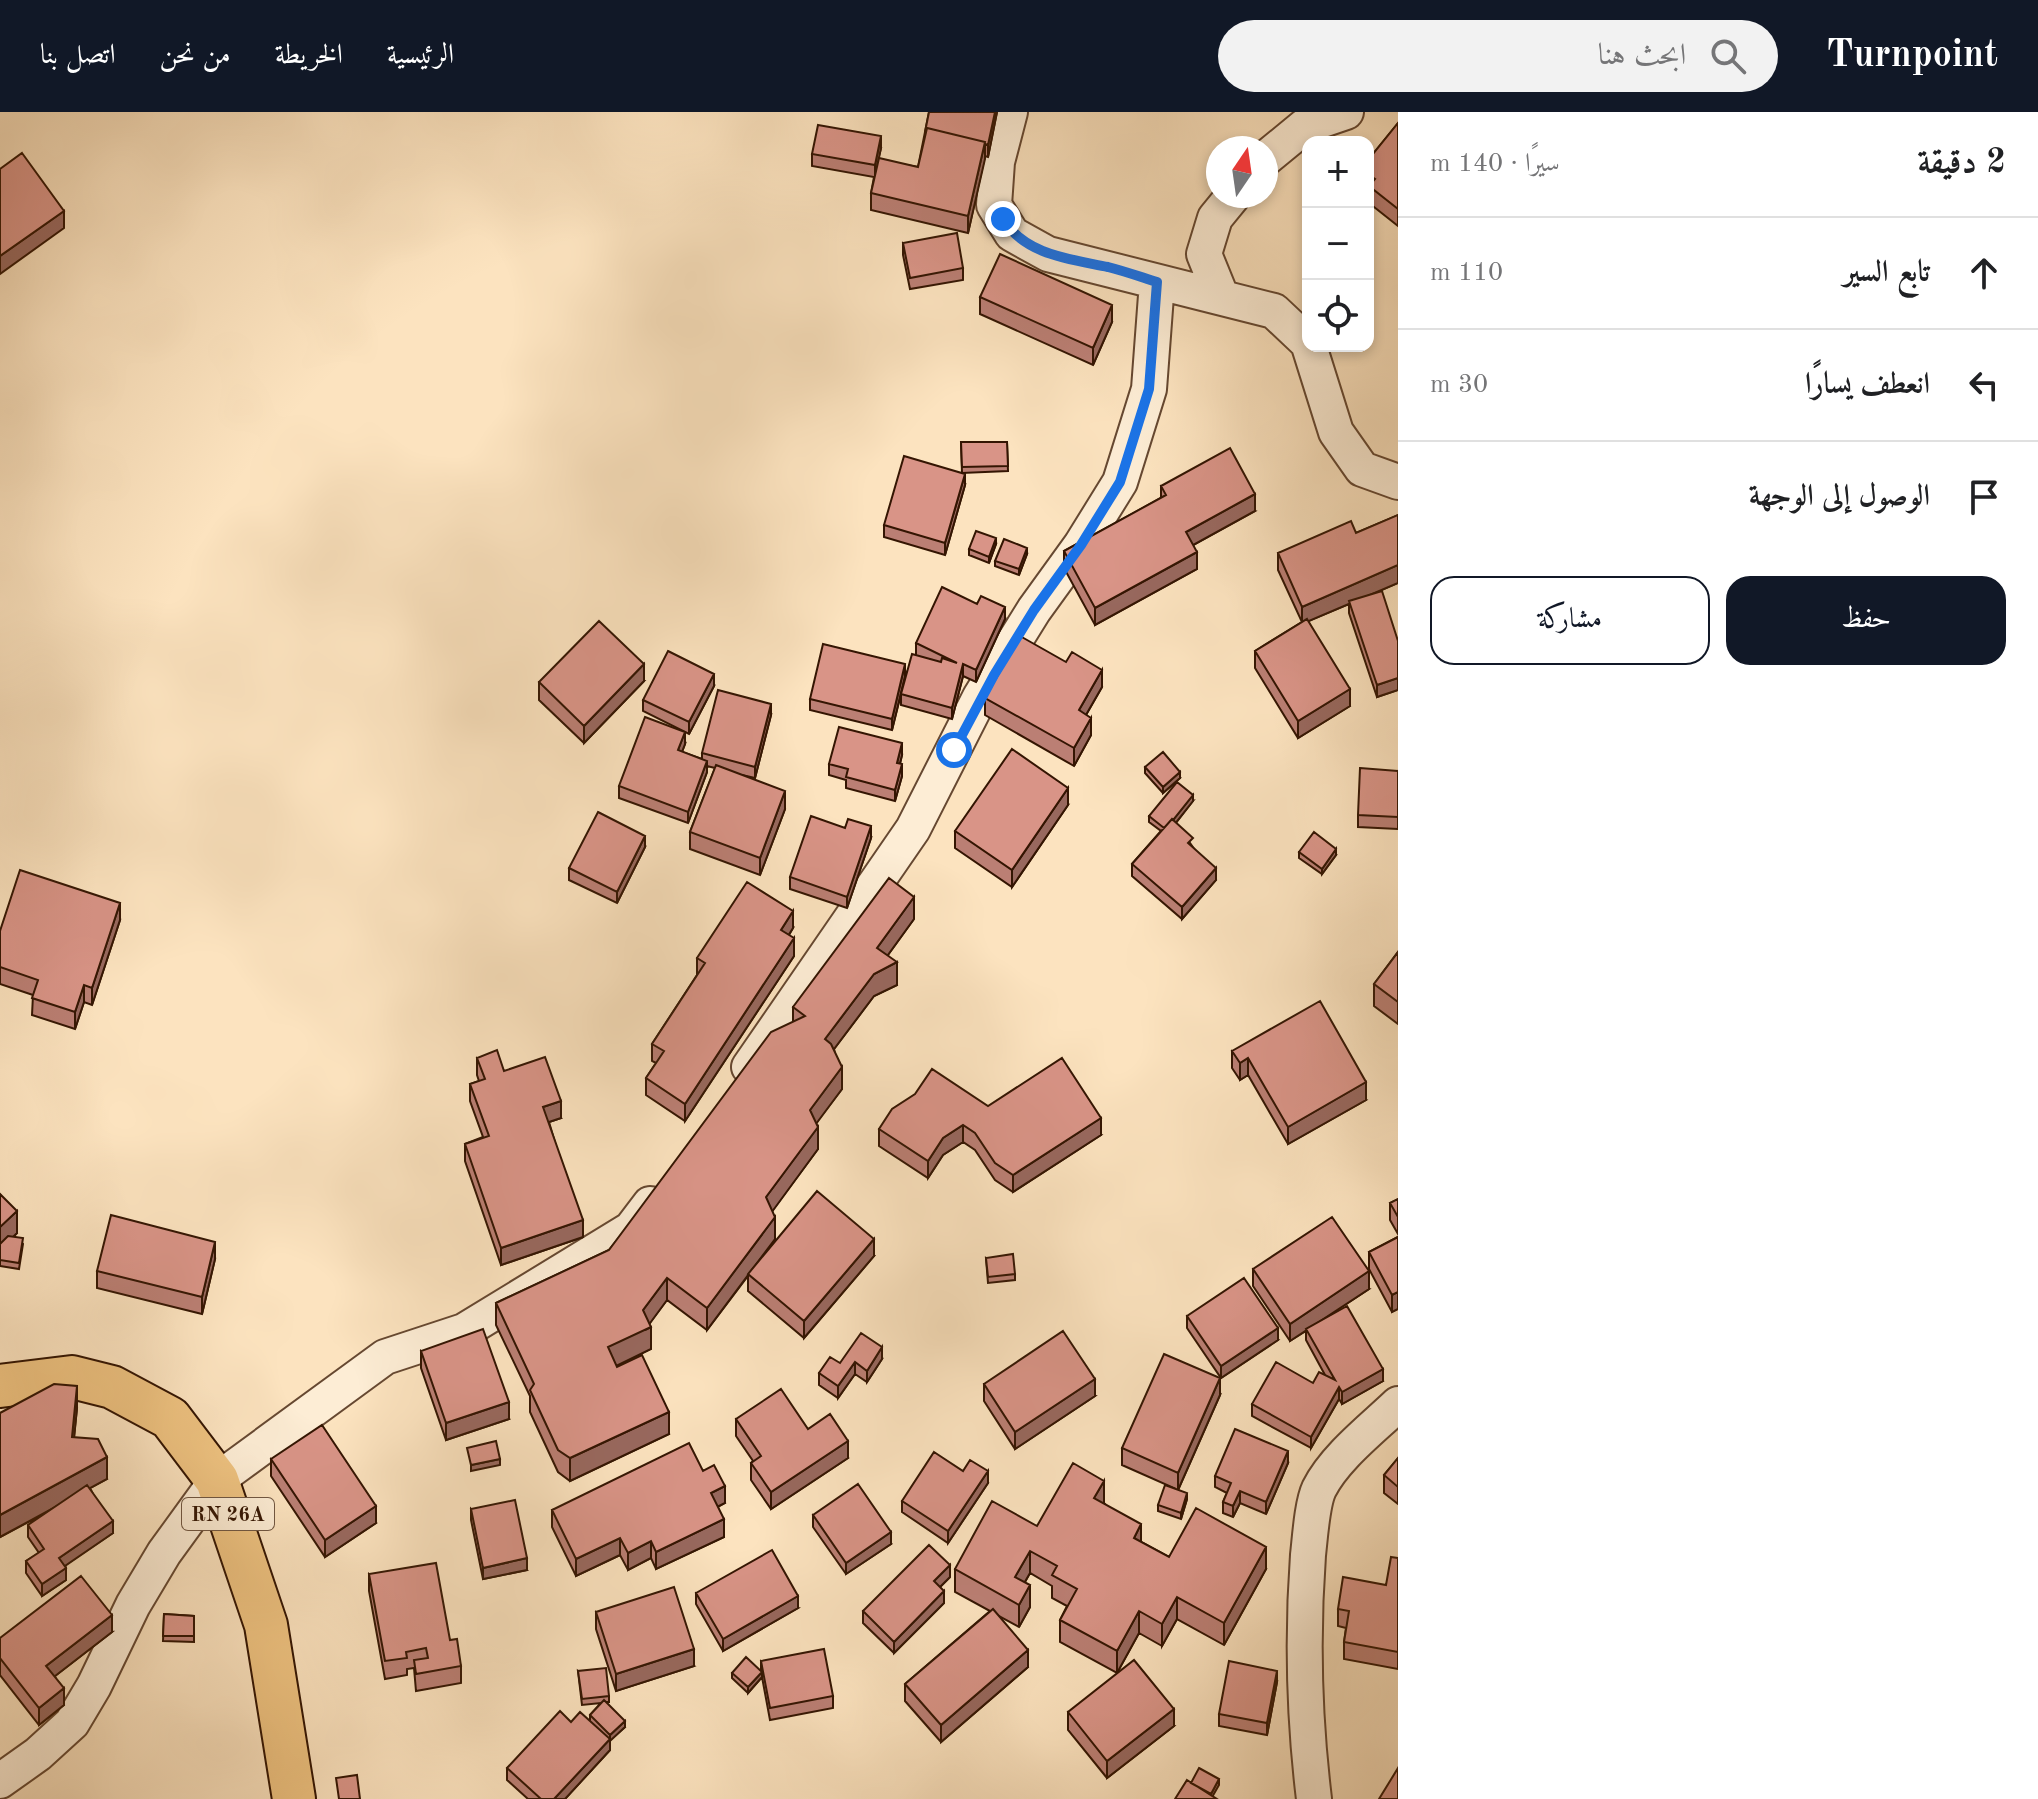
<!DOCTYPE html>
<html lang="ar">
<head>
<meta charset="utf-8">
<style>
	:root { --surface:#fff; --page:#f2f2f2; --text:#202124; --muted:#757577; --line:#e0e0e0; --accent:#111827 }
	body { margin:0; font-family:"Old Standard TT",Amiri,serif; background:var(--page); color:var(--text); direction:rtl }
	.controls { position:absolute; right:24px; top:24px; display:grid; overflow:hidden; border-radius:16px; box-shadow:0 4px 12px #0003 }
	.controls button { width:72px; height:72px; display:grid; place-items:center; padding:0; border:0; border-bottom:2px solid var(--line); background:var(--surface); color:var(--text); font:40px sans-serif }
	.compass { position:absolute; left:1206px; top:24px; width:72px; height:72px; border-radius:50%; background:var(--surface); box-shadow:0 4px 12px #0003; rotate:13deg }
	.stop { position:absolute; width:24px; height:24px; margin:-18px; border:6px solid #1a73e8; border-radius:50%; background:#fff }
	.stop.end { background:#1a73e8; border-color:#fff; box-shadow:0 2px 8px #0008 }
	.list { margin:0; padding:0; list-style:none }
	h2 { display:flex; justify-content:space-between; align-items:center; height:104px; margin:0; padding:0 32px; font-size:34px }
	h2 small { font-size:26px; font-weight:400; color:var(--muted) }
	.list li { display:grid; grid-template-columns:52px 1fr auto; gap:24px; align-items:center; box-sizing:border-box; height:112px; padding:0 32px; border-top:2px solid var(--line) }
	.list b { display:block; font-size:30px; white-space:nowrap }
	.list em { font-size:26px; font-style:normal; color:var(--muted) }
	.actions { display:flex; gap:16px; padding:24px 32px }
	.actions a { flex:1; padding:18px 0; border:2px solid var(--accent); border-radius:24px; text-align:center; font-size:28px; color:var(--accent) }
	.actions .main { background:var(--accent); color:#fff }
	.icon { flex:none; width:44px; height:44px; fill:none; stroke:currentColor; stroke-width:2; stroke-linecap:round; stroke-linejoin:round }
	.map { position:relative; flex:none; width:1398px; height:1687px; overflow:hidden; direction:ltr }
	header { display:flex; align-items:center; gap:48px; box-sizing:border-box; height:112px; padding:0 40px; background:var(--accent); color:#fff }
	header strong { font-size:38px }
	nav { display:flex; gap:44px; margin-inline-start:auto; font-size:28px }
	.search { width:560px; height:72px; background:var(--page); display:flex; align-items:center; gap:20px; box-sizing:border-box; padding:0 28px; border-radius:44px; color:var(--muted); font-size:30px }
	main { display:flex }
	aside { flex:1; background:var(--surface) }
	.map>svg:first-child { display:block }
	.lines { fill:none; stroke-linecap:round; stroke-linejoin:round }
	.minor-casing { stroke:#664831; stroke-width:38 }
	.major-casing { stroke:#341502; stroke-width:46 }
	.minor { stroke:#fdedd5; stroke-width:34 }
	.major { stroke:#eec280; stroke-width:42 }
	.wall { fill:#bb7f74; stroke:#341502; stroke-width:2 }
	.shaded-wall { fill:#98685e; stroke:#341502; stroke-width:2 }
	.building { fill:#d99487; stroke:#341502; stroke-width:2 }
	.route { stroke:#1a73e8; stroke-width:10 }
	.labels { text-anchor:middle; stroke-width:6; stroke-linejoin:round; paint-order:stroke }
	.shield { fill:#fdedd5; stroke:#705641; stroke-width:2 }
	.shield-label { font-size:20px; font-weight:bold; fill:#341502 }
</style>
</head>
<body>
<header>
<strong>Turnpoint</strong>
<div class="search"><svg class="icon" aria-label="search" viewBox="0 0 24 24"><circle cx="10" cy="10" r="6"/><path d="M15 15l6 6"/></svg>ابحث هنا</div>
<nav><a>الرئيسية</a><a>الخريطة</a><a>من نحن</a><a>اتصل بنا</a></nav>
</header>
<main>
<aside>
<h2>2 دقيقة<small>سيرًا · 140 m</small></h2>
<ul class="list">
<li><svg class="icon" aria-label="ahead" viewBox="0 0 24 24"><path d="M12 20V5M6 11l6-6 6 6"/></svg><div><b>تابع السير</b></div><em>110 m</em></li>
<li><svg class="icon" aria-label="left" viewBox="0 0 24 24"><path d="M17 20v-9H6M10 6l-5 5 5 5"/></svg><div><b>انعطف يسارًا</b></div><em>30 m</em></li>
<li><svg class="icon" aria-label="arrive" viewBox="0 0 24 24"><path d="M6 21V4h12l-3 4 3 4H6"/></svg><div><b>الوصول إلى الوجهة</b></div></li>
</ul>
<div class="actions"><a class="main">حفظ</a><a>مشاركة</a></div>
</aside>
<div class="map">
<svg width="1398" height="1687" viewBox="0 0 1398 1687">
	<rect width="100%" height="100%" fill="#fce3bf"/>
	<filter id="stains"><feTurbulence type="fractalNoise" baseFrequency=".0025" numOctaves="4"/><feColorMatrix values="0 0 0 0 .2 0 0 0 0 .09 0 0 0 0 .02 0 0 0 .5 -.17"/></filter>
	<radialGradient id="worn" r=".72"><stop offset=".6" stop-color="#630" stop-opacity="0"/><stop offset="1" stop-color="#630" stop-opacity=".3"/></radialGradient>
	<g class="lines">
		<defs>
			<path id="minor" d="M 1010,0 L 997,50 L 994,93 L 1012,122 L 1048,142 L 1274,199 L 1308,231
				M 1266,46 L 1305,14 L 1346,0
				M 1221,184 L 1204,142 L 1215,106 L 1233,84
				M 1309,234 L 1336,320 L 1362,357 L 1398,370
				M 749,955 L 913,717 L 980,585 L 1034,498 L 1081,433 L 1120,370 L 1149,277 L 1157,170
				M 0,1669 L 38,1642 L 72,1611 L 94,1574 L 133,1493 L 164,1441 L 217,1368 L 385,1245 L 464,1219 L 631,1117 L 650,1092
				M 1314,1687 C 1304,1605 1302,1525 1308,1443 C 1310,1426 1312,1392 1319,1377 C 1335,1345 1373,1316 1398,1292"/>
			<path id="major" d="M 0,1274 L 72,1265 L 112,1275 L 170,1306 L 217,1368 L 266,1513 L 294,1687"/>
		</defs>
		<use href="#minor" class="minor-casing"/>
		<use href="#major" class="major-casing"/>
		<use href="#minor" class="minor"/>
		<use href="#major" class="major"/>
	</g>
	<path class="wall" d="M 929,0 L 997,0 L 988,45 L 985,44 L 968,121 L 871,98 L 871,81 L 874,65 L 812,54 L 812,42 L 881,36 L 878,48 L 918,55 Z
		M 1398,11 L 1398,114 L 1369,91 L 1368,79 L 1368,48 Z
		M 903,131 L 963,156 L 963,168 L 910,177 L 903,143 Z
		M 980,185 L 1112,210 L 1093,253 L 980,202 Z
		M 961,330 L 1007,330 L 1008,359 L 962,361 Z
		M 965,373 L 945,443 L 884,425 L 884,413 Z
		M 1161,374 L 1255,399 L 1193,433 L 1197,457 L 1095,513 L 1064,456 L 1064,439 L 1161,386 Z
		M 1398,403 L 1398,471 L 1370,483 L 1398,529 L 1398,578 L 1377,585 L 1349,501 L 1349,492 L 1308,509 L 1350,594 L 1298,626 L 1255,556 L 1255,539 L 1302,510 L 1278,458 L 1278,441 L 1356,421 Z
		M 996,432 L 989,451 L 969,443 L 969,437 Z
		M 1027,442 L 1019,463 L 995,454 L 995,449 Z
		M 1005,507 L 976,570 L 963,564 L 952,607 L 901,593 L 901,582 L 892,618 L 810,598 L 810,587 L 905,564 L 916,542 L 916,531 Z
		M 1066,550 L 1102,575 L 1086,603 L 1091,623 L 1074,654 L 985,603 L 985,586 Z
		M 644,569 L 584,631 L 539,588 L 539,570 Z
		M 714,574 L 689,622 L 643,599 L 643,588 Z
		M 771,603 L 755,666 L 742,663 L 785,697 L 760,763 L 690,737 L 690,720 L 715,656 L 707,654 L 707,660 L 688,711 L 619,686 L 619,674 L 685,632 L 682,640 L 702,647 L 702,641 Z
		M 902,643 L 900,652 L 902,664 L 895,689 L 846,676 L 846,668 L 829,663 L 829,652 Z
		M 1145,655 L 1180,666 L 1163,681 L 1145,661 Z
		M 1398,659 L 1398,717 L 1358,715 L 1358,703 Z
		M 1193,689 L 1176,711 L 1216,768 L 1182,807 L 1132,764 L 1132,752 L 1161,719 L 1149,710 L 1149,704 Z
		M 1068,693 L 1012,775 L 955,736 L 955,719 Z
		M 871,726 L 847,796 L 790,777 L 790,765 Z
		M 645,735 L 617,791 L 569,768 L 569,756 Z
		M 1299,740 L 1336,743 L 1322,762 L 1299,746 Z
		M 914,807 L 888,843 L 897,873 L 874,884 L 834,937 L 842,977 L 816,1011 L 818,1037 L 772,1099 L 775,1127 L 762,1144 L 874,1144 L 804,1226 L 748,1179 L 748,1164 L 707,1218 L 667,1188 L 649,1212 L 651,1237 L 616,1254 L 669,1322 L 570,1369 L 558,1360 L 530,1300 L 530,1284 L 496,1213 L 496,1191 L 609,1138 L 793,910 L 793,895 Z
		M 120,808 L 92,893 L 84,890 L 75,917 L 32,903 L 33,883 L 0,872 L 0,819 Z
		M 793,816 L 789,823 L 794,844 L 685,1009 L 646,983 L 646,966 L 656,951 L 652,949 L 652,932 L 697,863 L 697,846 Z
		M 1398,840 L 1398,912 L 1374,894 L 1374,872 Z
		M 1232,939 L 1366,988 L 1288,1032 L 1248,963 L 1240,968 L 1232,956 Z
		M 477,946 L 504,959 L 561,1006 L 549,1010 L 583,1125 L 501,1153 L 465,1049 L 465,1032 L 483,1025 L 470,989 L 470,972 L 479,969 L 477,963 Z
		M 988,994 L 1101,1023 L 1013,1080 L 995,1068 L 975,1038 L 963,1030 L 943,1043 L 928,1066 L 879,1034 L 879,1017 Z
		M 0,1082 L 17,1121 L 14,1124 L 23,1132 L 19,1157 L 0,1154 Z
		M 1398,1087 L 1398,1122 L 1390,1108 L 1390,1091 Z
		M 1398,1125 L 1398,1197 L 1392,1200 L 1369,1157 L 1369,1140 Z
		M 986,1146 L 1015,1162 L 1015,1168 L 988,1171 Z
		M 215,1147 L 202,1202 L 97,1176 L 97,1159 Z
		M 1253,1157 L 1369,1177 L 1325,1206 L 1383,1269 L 1342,1292 L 1339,1287 L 1311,1336 L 1252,1304 L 1252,1292 L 1313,1271 L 1325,1263 L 1306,1228 L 1306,1219 L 1290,1229 L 1253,1174 Z
		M 1187,1204 L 1278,1228 L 1221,1266 L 1187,1216 Z
		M 421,1239 L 509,1307 L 446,1328 L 421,1256 Z
		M 882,1247 L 867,1270 L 855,1262 L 838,1286 L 819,1273 L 819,1261 L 840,1251 Z
		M 984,1272 L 1095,1284 L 1015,1337 L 984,1289 Z
		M 1220,1283 L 1178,1378 L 1187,1387 L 1181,1407 L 1158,1399 L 1158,1393 L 1174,1376 L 1122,1353 L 1122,1336 Z
		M 77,1296 L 74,1325 L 107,1367 L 90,1376 L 113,1421 L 64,1454 L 66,1468 L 42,1484 L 26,1461 L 26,1449 L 39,1441 L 28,1425 L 28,1413 L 53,1397 L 0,1425 L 0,1301 Z
		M 736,1307 L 808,1317 L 848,1346 L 771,1397 L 751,1368 L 751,1351 L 753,1349 L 736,1324 Z
		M 1398,1346 L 1398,1392 L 1384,1381 L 1384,1363 Z
		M 271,1347 L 376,1411 L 325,1445 L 271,1364 Z
		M 1288,1351 L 1266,1402 L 1240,1391 L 1233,1405 L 1223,1401 L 1223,1390 L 1227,1381 L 1215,1375 L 1215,1364 Z
		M 703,1359 L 725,1391 L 718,1395 L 724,1425 L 656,1457 L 651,1446 L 628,1458 L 620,1443 L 576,1464 L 552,1415 L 552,1398 Z
		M 963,1359 L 988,1371 L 948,1431 L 902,1400 L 902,1389 Z
		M 1104,1391 L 1141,1430 L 1169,1445 L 1266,1457 L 1224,1533 L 1177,1507 L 1162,1534 L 1139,1521 L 1117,1561 L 1060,1530 L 1060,1508 L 1067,1494 L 1052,1486 L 1052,1474 L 1030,1461 L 1025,1470 L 1030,1495 L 1019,1515 L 999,1504 L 1028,1555 L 941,1630 L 905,1589 L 905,1572 L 990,1499 L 955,1480 L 955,1457 L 1037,1414 Z
		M 471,1397 L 527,1458 L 483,1467 L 471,1408 Z
		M 813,1403 L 891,1432 L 846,1462 L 813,1415 Z
		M 1398,1446 L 1398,1557 L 1344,1547 L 1344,1530 L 1346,1516 L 1338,1514 L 1338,1497 L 1386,1473 Z
		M 369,1462 L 450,1528 L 461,1554 L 461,1571 L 416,1579 L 414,1556 L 407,1557 L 407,1563 L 385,1567 L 369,1479 Z
		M 950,1465 L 940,1475 L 944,1491 L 894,1541 L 863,1511 L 863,1499 Z
		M 696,1481 L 798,1496 L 723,1539 L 696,1492 Z
		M 596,1500 L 694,1554 L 616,1579 L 596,1517 Z
		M 164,1502 L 194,1504 L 194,1530 L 163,1529 Z
		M 112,1520 L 55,1564 L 64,1593 L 39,1613 L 0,1563 L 0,1526 Z
		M 761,1549 L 833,1584 L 833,1596 L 770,1608 L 762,1565 L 748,1581 L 732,1566 L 732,1561 L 761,1559 Z
		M 578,1559 L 609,1584 L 609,1590 L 606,1590 L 625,1615 L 610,1628 L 610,1638 L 565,1687 L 528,1687 L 507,1668 L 507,1656 L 590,1608 L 590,1603 L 601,1591 L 582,1593 Z
		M 1277,1570 L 1267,1623 L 1219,1614 L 1219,1602 Z
		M 1068,1600 L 1174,1614 L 1107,1666 L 1068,1618 Z"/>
	<path class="shaded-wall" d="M 995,0 L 997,0 L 988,45 L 988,33 Z
		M 881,24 L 881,36 L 875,65 L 875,53 Z
		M 985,30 L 985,47 L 968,121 L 968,104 Z
		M 64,99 L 64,116 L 0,162 L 0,144 Z
		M 1112,193 L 1112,210 L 1093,253 L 1093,236 Z
		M 965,362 L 965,373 L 945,443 L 945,431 Z
		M 1255,382 L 1255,399 L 1186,437 L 1186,420 Z
		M 996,426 L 996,432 L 989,451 L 989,445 Z
		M 1027,436 L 1027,442 L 1019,463 L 1019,457 Z
		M 1197,440 L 1197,457 L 1095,513 L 1095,496 Z
		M 1398,453 L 1398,471 L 1302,512 L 1302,495 Z
		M 1005,495 L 1005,507 L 976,570 L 976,558 Z
		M 644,552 L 644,569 L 584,631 L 584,614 Z
		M 905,552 L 905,564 L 892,618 L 892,607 Z
		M 963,552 L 963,564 L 952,607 L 952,596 Z
		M 1102,558 L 1102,575 L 1079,615 L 1079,598 Z
		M 714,562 L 714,574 L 689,622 L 689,610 Z
		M 1398,566 L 1398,578 L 1377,585 L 1377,573 Z
		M 1350,577 L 1350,594 L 1298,626 L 1298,609 Z
		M 771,592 L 771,603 L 755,666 L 755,655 Z
		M 1091,606 L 1091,623 L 1074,654 L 1074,636 Z
		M 685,620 L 685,632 L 678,650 L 678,638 Z
		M 902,631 L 902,643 L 897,663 L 897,651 Z
		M 707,649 L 707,660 L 688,711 L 688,700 Z
		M 902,652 L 902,664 L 895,689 L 895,678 Z
		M 1180,660 L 1180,666 L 1163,681 L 1163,675 Z
		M 1068,676 L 1068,693 L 1012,775 L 1012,758 Z
		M 785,679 L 785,697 L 760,763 L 760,746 Z
		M 1193,683 L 1193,689 L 1166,723 L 1166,717 Z
		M 871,714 L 871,726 L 847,796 L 847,785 Z
		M 645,724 L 645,735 L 617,791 L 617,780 Z
		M 1336,737 L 1336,743 L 1322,762 L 1322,757 Z
		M 1216,756 L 1216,768 L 1182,807 L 1182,795 Z
		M 914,785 L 914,807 L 877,858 L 877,836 Z
		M 120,791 L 120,808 L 92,893 L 92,876 Z
		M 793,799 L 793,816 L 781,835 L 781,818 Z
		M 794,826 L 794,844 L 685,1009 L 685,992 Z
		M 897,850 L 897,873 L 874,884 L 825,949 L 825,927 L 874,862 Z
		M 84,873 L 84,890 L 75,917 L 75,900 Z
		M 1248,946 L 1248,963 L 1240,968 L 1240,951 Z
		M 842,955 L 842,977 L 810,1020 L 810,998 Z
		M 1366,970 L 1366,988 L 1288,1032 L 1288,1015 Z
		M 561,989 L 561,1006 L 543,1012 L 543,995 Z
		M 1101,1006 L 1101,1023 L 1013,1080 L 1013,1063 Z
		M 963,1013 L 963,1030 L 943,1043 L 928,1066 L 928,1049 L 943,1026 Z
		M 818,1015 L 818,1037 L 766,1108 L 766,1085 Z
		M 17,1099 L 17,1121 L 0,1138 L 0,1115 Z
		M 775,1105 L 775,1127 L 707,1218 L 707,1196 Z
		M 583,1108 L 583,1125 L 501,1153 L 501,1136 Z
		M 874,1127 L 874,1144 L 804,1226 L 804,1209 Z
		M 215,1130 L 215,1147 L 202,1202 L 202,1185 Z
		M 1369,1159 L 1369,1177 L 1290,1229 L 1290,1212 Z
		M 667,1166 L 667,1188 L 645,1218 L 651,1215 L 651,1237 L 608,1258 L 608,1235 L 643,1198 Z
		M 1398,1180 L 1398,1197 L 1392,1200 L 1392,1183 Z
		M 1278,1216 L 1278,1228 L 1221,1266 L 1221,1254 Z
		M 882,1235 L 882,1247 L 867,1270 L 867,1259 Z
		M 855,1250 L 855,1262 L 838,1286 L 838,1274 Z
		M 1383,1257 L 1383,1269 L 1342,1292 L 1342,1280 Z
		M 1220,1266 L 1220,1283 L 1178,1378 L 1178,1361 Z
		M 1095,1267 L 1095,1284 L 1015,1337 L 1015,1320 Z
		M 77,1274 L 77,1296 L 72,1347 L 72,1325 Z
		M 1339,1275 L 1339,1287 L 1311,1336 L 1311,1325 Z
		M 509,1290 L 509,1307 L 446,1328 L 446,1311 Z
		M 669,1300 L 669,1322 L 570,1369 L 570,1346 Z
		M 848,1329 L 848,1346 L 771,1397 L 771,1380 Z
		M 1288,1339 L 1288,1351 L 1266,1402 L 1266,1390 Z
		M 107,1345 L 107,1367 L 0,1425 L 0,1403 Z
		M 500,1347 L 500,1353 L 471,1359 L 471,1353 Z
		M 988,1359 L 988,1371 L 948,1431 L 948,1419 Z
		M 1104,1369 L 1104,1391 L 1094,1408 L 1094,1386 Z
		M 725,1374 L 725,1391 L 711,1398 L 711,1381 Z
		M 1240,1379 L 1240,1391 L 1233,1405 L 1233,1394 Z
		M 1187,1381 L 1187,1387 L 1181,1407 L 1181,1401 Z
		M 376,1394 L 376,1411 L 325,1445 L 325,1428 Z
		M 724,1407 L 724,1425 L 656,1457 L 656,1440 Z
		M 113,1409 L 113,1421 L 59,1458 L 59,1446 Z
		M 1141,1412 L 1141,1434 L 1134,1426 Z
		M 891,1420 L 891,1432 L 846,1462 L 846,1451 Z
		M 620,1426 L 620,1443 L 576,1464 L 576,1447 Z
		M 651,1429 L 651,1446 L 628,1458 L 628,1441 Z
		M 1266,1435 L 1266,1457 L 1224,1533 L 1224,1511 Z
		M 1030,1439 L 1030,1461 L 1015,1487 L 1015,1465 Z
		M 527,1446 L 527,1458 L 483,1467 L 483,1456 Z
		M 950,1453 L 950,1465 L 934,1481 L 934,1469 Z
		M 66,1456 L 66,1468 L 42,1484 L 42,1472 Z
		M 1030,1473 L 1030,1495 L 1019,1515 L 1019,1493 Z
		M 944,1479 L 944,1491 L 894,1541 L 894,1530 Z
		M 798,1484 L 798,1496 L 723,1539 L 723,1527 Z
		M 1177,1485 L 1177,1507 L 1162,1534 L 1162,1512 Z
		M 1139,1499 L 1139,1521 L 1117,1561 L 1117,1539 Z
		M 112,1503 L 112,1520 L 46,1571 L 46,1554 Z
		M 694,1537 L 694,1554 L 616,1579 L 616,1562 Z
		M 1028,1538 L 1028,1555 L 941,1630 L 941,1613 Z
		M 1277,1559 L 1277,1570 L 1267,1623 L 1267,1611 Z
		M 762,1560 L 762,1565 L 748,1581 L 748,1575 Z
		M 64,1576 L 64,1593 L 39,1613 L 39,1596 Z
		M 1174,1597 L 1174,1614 L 1107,1666 L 1107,1649 Z
		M 625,1609 L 625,1615 L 610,1629 L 610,1623 Z
		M 610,1627 L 610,1638 L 565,1687 L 554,1687 Z
		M 1219,1667 L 1219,1673 L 1211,1687 L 1211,1682 Z"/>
	<path class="building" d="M 929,0 L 995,0 L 988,33 L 985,32 L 985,30 L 927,16 L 925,20 Z
		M 1398,11 L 1398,97 L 1369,74 L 1375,67 L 1368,62 L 1368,48 Z
		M 818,13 L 881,24 L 875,53 L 812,42 Z
		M 927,16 L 985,30 L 968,104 L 871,81 L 879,46 L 918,55 Z
		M 22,41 L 64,99 L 0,144 L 0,57 Z
		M 957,121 L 963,156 L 910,166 L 903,131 Z
		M 1000,142 L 1112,193 L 1093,236 L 980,185 Z
		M 961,330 L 1007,330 L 1008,354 L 962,355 Z
		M 1230,336 L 1255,382 L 1186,420 L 1197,440 L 1095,496 L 1064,439 L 1166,383 L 1161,374 Z
		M 904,344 L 965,362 L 945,431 L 884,413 Z
		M 1398,403 L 1398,453 L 1302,495 L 1278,441 L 1351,409 L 1356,421 Z
		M 976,419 L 996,426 L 989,445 L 969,437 Z
		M 1004,427 L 1027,436 L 1019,457 L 995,449 Z
		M 942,475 L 977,492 L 981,484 L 1005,495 L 976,558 L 963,552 L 952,596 L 901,582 L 912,542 L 941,550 L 942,546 L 957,551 L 916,531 Z
		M 1382,479 L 1398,529 L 1398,566 L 1377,573 L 1349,489 Z
		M 1307,507 L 1350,577 L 1298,609 L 1255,539 Z
		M 599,509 L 644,552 L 584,614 L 539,570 Z
		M 1020,524 L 1066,550 L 1072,540 L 1102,558 L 1079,598 L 1091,606 L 1074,636 L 985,586 Z
		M 823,532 L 905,552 L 892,607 L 810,587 Z
		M 668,539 L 714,562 L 689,610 L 643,588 Z
		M 718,578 L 771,592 L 755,655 L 702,641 Z
		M 645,605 L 685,620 L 678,638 L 707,649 L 688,700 L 619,674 Z
		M 839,615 L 902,631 L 897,651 L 902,652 L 895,678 L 846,665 L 848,657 L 829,652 Z
		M 1012,637 L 1068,676 L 1012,758 L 955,719 Z
		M 1163,640 L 1180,660 L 1163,675 L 1145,655 Z
		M 716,653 L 785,679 L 760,746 L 690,720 Z
		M 1360,656 L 1398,659 L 1398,705 L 1358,703 Z
		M 1177,670 L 1193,683 L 1173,708 L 1172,707 L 1164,716 L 1149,704 Z
		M 598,700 L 645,724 L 617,780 L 569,756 Z
		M 811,704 L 845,716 L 848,707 L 871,714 L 847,785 L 790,765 Z
		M 1172,707 L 1193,726 L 1188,731 L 1216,756 L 1182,795 L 1132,752 Z
		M 1314,720 L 1336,737 L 1322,757 L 1299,740 Z
		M 20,758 L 120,791 L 92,876 L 84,873 L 75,900 L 32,886 L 38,868 L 0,855 L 0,819 Z
		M 889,766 L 914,785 L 877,836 L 897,850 L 874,862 L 825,927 L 831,932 L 842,955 L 810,998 L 818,1015 L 766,1085 L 775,1105 L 707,1196 L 667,1166 L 643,1198 L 651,1215 L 608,1235 L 617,1255 L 642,1243 L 669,1300 L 570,1346 L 558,1338 L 530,1278 L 534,1272 L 496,1191 L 609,1138 L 771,920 L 805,904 L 793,895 Z
		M 747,770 L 793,799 L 781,818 L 794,826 L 685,992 L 646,966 L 664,939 L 652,932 L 705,851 L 697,846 Z
		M 1398,840 L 1398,890 L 1374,872 Z
		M 1320,889 L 1366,970 L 1288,1015 L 1248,946 L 1240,951 L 1232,939 Z
		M 497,938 L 504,959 L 545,945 L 561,989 L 543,995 L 583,1108 L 501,1136 L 465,1032 L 489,1024 L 470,972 L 485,967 L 477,946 Z
		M 1062,946 L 1101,1006 L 1013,1063 L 995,1051 L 975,1021 L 963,1013 L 943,1026 L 928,1049 L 879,1017 L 892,997 L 915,982 L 932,957 L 988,994 Z
		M 817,1079 L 874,1127 L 804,1209 L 748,1162 Z
		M 0,1082 L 17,1099 L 0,1115 Z
		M 1398,1087 L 1398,1105 L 1390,1091 Z
		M 111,1103 L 215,1130 L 202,1185 L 97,1159 Z
		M 1332,1105 L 1369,1159 L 1290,1212 L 1253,1157 Z
		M 8,1124 L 23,1126 L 19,1151 L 0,1148 L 0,1132 Z
		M 1398,1125 L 1398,1180 L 1392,1183 L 1369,1140 Z
		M 1013,1142 L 1015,1162 L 988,1165 L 986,1146 Z
		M 1244,1166 L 1278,1216 L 1221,1254 L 1187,1204 Z
		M 1347,1194 L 1383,1257 L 1342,1280 L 1339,1275 L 1311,1325 L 1252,1292 L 1276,1250 L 1313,1271 L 1319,1260 L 1335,1268 L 1306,1217 Z
		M 483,1217 L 509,1290 L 446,1311 L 421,1239 Z
		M 1063,1219 L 1095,1267 L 1015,1320 L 984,1272 Z
		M 861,1221 L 882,1235 L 867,1259 L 855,1250 L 838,1274 L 819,1261 L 830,1245 L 840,1251 Z
		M 1164,1242 L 1220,1266 L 1178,1361 L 1122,1336 Z
		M 54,1272 L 77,1274 L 72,1325 L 98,1327 L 107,1345 L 0,1403 L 0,1301 Z
		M 781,1277 L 808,1317 L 830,1302 L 848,1329 L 771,1380 L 751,1351 L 761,1344 L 736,1307 Z
		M 322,1313 L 376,1394 L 325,1428 L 271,1347 Z
		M 1235,1317 L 1288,1339 L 1266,1390 L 1240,1379 L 1233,1394 L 1223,1390 L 1231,1371 L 1215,1364 Z
		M 496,1329 L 500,1347 L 471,1353 L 467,1336 Z
		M 689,1331 L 703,1359 L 714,1353 L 725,1374 L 711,1381 L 724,1407 L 656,1440 L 651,1429 L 628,1441 L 620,1426 L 576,1447 L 552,1398 Z
		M 934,1340 L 963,1359 L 970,1348 L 988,1359 L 948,1419 L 902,1389 Z
		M 1398,1346 L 1398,1375 L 1384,1363 Z
		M 1073,1351 L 1104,1369 L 1094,1386 L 1141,1412 L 1134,1426 L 1169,1445 L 1196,1396 L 1266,1435 L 1224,1511 L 1177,1485 L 1162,1512 L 1139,1499 L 1117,1539 L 1060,1508 L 1077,1477 L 1052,1463 L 1057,1454 L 1030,1439 L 1015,1465 L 1030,1473 L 1019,1493 L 955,1457 L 992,1389 L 1037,1414 Z
		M 858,1372 L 891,1420 L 846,1451 L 813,1403 Z
		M 87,1373 L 113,1409 L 59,1446 L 66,1456 L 42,1472 L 26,1449 L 44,1437 L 28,1413 Z
		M 1165,1373 L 1187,1381 L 1181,1401 L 1158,1393 Z
		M 515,1388 L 527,1446 L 483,1456 L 471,1397 Z
		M 929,1433 L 950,1453 L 934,1469 L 944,1479 L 894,1530 L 863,1499 Z
		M 772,1438 L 798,1484 L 723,1527 L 696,1481 Z
		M 1391,1445 L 1398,1446 L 1398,1540 L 1344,1530 L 1349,1499 L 1338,1497 L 1343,1465 L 1386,1473 Z
		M 436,1451 L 450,1528 L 457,1527 L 461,1554 L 416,1562 L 414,1548 L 428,1546 L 426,1536 L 406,1540 L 407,1546 L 385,1549 L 369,1462 Z
		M 81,1464 L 112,1503 L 46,1554 L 64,1576 L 39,1596 L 0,1546 L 0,1526 Z
		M 674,1475 L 694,1537 L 616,1562 L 596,1500 Z
		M 993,1497 L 1028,1538 L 941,1613 L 905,1572 Z
		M 164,1502 L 194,1504 L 194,1524 L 163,1524 Z
		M 824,1537 L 833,1584 L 770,1596 L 761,1549 Z
		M 746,1545 L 762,1560 L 748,1575 L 732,1561 Z
		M 1134,1548 L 1174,1597 L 1107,1649 L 1068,1600 Z
		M 1229,1549 L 1277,1559 L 1267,1611 L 1219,1602 Z
		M 606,1556 L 609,1584 L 582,1587 L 578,1559 Z
		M 604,1588 L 625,1609 L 610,1623 L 590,1603 Z
		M 560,1599 L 571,1610 L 580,1600 L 610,1627 L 554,1687 L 541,1687 L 507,1656 Z
		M 1199,1656 L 1219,1667 L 1211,1682 L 1191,1671 Z
		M 1398,1656 L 1398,1687 L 1379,1687 Z
		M 357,1663 L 360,1687 L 339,1687 L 336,1666 Z
		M 1187,1668 L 1217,1687 L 1175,1687 Z"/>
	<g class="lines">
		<path class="route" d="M 954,638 L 994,563 L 1034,498 L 1081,433 L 1120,370 L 1149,277 L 1157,170 C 1141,165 1124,159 1108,155 C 1070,147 1025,143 1003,107"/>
	</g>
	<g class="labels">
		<rect class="shield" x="182" y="1386" width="92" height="32" rx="6"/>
		<g class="shield-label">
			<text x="228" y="1409">RN 26A</text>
		</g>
	</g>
	<rect width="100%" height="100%" filter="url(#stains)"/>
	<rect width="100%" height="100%" fill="url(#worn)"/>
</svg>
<div class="controls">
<button>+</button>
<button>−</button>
<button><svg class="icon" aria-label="locate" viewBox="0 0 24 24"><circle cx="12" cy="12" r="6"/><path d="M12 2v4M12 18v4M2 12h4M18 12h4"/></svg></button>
</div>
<svg class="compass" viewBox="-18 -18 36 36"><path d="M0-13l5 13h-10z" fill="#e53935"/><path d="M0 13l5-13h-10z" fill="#757577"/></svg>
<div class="stop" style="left:954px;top:638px"></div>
<div class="stop end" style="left:1003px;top:107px"></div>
</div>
</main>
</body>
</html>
